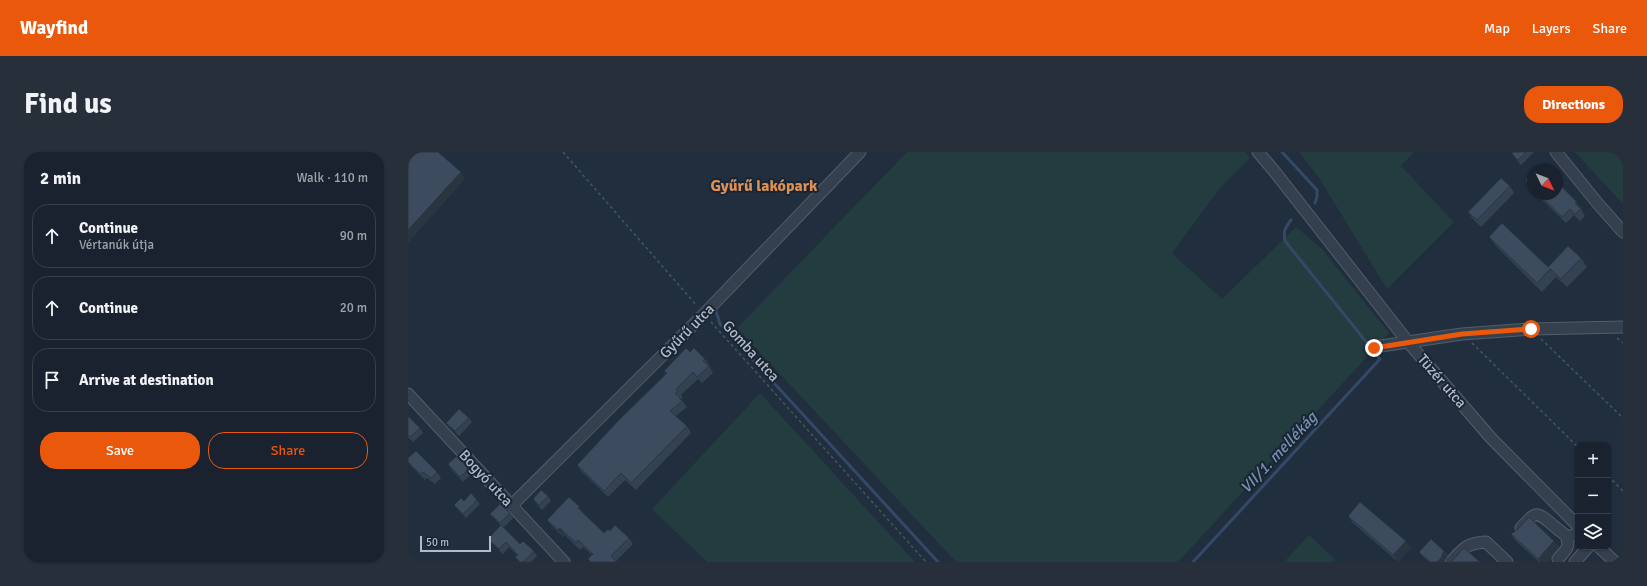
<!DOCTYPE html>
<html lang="en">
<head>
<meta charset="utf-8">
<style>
	:root { --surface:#19222e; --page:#262f3a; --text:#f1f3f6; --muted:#9fa4aa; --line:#373f4a; --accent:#ea580c }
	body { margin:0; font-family:Signika,sans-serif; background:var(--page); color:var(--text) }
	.controls { position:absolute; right:12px; bottom:12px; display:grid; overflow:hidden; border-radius:8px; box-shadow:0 1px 3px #0004 }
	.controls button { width:36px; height:36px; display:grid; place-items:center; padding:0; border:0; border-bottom:1px solid var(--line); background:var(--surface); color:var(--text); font:20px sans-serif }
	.compass { position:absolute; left:1119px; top:12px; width:36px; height:36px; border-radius:50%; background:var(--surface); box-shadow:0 1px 3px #0004; rotate:133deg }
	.scale { position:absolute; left:12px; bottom:10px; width:71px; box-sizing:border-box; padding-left:4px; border:2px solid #b1baca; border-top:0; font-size:11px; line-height:14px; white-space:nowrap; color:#b1baca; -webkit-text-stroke:3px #1a2533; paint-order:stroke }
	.stop { position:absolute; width:12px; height:12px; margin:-9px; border:3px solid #ea580c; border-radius:50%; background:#fff }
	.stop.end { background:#ea580c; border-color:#fff; box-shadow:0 1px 4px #0008 }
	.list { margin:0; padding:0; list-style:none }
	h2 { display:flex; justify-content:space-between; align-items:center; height:52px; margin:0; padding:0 16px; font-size:17px }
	h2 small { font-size:13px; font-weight:400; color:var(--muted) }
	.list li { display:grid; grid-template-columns:26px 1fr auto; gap:12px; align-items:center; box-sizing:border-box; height:64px; margin:0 8px 8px; padding:0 8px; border:1px solid var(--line); border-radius:16px }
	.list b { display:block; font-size:15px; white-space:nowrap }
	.list p { margin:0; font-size:13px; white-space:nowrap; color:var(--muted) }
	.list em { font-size:13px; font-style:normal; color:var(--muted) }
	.actions { display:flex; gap:8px; padding:12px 16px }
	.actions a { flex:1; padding:9px 0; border:1px solid var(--accent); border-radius:16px; text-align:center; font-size:14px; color:var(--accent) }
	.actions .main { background:var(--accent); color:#fff }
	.icon { flex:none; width:22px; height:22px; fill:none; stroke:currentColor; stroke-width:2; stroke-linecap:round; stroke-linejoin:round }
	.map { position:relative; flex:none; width:1215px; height:410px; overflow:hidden; border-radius:16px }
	header { display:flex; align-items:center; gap:24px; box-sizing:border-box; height:56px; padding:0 20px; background:var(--accent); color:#fff }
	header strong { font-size:19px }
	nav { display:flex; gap:22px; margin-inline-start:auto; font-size:14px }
	.intro { display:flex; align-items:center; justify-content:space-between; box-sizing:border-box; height:96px; padding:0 24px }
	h1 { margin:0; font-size:28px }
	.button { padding:10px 18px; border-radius:16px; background:var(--accent); color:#fff; font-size:14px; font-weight:700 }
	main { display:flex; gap:24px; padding:0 24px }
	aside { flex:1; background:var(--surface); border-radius:16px; box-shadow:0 1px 3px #0004 }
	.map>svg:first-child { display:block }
	.green { fill:#233c3f }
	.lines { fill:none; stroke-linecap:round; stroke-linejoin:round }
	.stream { stroke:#334967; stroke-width:3 }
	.minor-casing { stroke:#535d6c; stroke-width:13 }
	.path { stroke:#41595c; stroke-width:1.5; stroke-dasharray:3 3; stroke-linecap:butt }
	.minor { stroke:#35404e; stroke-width:11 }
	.wall { fill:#344151 }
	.shaded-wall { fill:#2a3542 }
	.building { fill:#3c4c5e; stroke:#2a3542 }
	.route { stroke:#ea580c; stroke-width:5 }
	.labels { text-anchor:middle; stroke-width:4; stroke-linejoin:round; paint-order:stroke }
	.street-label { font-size:15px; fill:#b1baca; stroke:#1a2533 }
	.neighbourhood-label { font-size:16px; font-weight:bold; fill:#de9157; stroke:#1a2533 }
	.water-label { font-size:16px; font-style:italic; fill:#7591b4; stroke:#1a2533 }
</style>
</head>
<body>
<header>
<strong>Wayfind</strong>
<nav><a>Map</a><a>Layers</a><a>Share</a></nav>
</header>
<div class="intro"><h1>Find us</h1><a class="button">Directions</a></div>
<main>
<aside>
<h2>2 min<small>Walk · 110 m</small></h2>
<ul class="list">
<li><svg class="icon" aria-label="ahead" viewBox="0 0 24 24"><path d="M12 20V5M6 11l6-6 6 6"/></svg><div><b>Continue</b><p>Vértanúk útja</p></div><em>90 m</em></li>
<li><svg class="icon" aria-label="ahead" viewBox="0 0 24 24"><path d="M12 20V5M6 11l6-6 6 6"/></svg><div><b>Continue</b></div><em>20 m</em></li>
<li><svg class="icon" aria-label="arrive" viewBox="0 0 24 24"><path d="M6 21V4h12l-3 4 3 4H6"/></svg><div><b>Arrive at destination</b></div></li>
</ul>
<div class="actions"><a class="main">Save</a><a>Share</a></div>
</aside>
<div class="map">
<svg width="1215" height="410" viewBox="0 0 1215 410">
	<rect width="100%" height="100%" fill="#212e3e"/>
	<path class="green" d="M 499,0 L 837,0 L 842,6 L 812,36 L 764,101 L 814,147 L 888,75 L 914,97 L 981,181 L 770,410 L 548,410 L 329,176 Z
		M 891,0 L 1006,0 L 993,14 L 1046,70 L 979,137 L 911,26 Z
		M 1167,0 L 1215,0 L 1215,52 Z
		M 352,241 L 507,410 L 299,410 L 244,357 Z
		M 901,383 L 928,408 L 926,410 L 876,410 Z"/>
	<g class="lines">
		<path class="stream" d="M 874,0 L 909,38 L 909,45 L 907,51
			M 308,159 L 312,172 L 530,410
			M 785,410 L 972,207 L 877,89 C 875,79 877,76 883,68"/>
		<defs>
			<path id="minor" d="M 850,0 L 867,20 L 1000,190 L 1083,286 L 1170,374
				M 1148,0 L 1191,53 L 1215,80
				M 966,195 L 1054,182 L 1123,177 L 1215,175
				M 0,242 L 156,410
				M 103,354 L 296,162 L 452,0
				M 1113,376 C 1117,372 1122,365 1127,363 C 1134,360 1152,382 1161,385 L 1170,381
				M 1191,395 L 1207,410
				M 1150,407 C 1157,398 1163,396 1158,384
				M 1043,410 C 1055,397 1058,391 1078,390 L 1099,410
				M 1167,410 L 1180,395"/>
		</defs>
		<use href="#minor" class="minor-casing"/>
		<path class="path" d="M 155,0 L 289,154
			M 303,170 L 518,410
			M 1209,186 L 1215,191
			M 1133,187 L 1215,266
			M 1064,191 L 1170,295
			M 1200,324 L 1215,339"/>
		<use href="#minor" class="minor"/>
	</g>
	<path class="wall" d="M 1105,0 L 1126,0 L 1113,13 L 1107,6 L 1104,2 Z
		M 1125,20 L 1125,39 L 1121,35 L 1117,28 Z
		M 1102,34 L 1106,41 L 1073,75 L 1064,66 L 1060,60 Z
		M 1128,42 L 1149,42 L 1174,56 L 1173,57 L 1177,64 L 1172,69 L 1166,63 L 1158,71 Z
		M 1081,85 L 1140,115 L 1173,106 L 1179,115 L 1159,135 L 1148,125 L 1134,140 L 1087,93 Z
		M 282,200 L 297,207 L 302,214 L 301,214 L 305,221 L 294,231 L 290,227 L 273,243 L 275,246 L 273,247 L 279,255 L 268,264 L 279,274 L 283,281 L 228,338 L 217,328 L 200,345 L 173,319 L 169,313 L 258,222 L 256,219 Z
		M 0,264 L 12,276 L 15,281 L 5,290 L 0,285 Z
		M 61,266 L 64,270 L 51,284 L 38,271 Z
		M 0,306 L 29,320 L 33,326 L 27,332 L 19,326 L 17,328 L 3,314 L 0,310 Z
		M 40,312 L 61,317 L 64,321 L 55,330 L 43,317 Z
		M 140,344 L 143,349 L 134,358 L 128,351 L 125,347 Z
		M 69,348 L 72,352 L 58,366 L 50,358 L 46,353 L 56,349 Z
		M 102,361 L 105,366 L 96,375 L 112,392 L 126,399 L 129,404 L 123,410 L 111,410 L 107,405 L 109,403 L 101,395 L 95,402 L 80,387 L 93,374 L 86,366 L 82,362 Z
		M 176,361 L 176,362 L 196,381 L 202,379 L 221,386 L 225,392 L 208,409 L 209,410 L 182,410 L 180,407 L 184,403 L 175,395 L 172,398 L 157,383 L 155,385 L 144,374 L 139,368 Z
		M 940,364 L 1003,396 L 990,410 L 945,371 Z
		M 1103,382 L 1146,389 L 1151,395 L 1139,410 L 1131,410 L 1108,389 Z
		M 1036,399 L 1040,403 L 1036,410 L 1021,410 L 1014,404 L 1011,400 Z"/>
	<path class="shaded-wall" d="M 53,20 L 57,27 L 0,91 L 0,78 Z
		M 1169,50 L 1174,56 L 1173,57 L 1167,51 Z
		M 172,355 L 176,361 L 175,363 L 170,356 Z
		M 152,376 L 157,383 L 155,385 L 150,378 Z
		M 998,389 L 1003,396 L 990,410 L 985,403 Z
		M 1146,389 L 1151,395 L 1139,410 L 1132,410 L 1130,407 Z
		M 1036,399 L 1040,403 L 1036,410 L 1029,410 Z"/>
	<path class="building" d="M 0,0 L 30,0 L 53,20 L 0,78 Z
		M 1105,0 L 1118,0 L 1110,8 L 1104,2 Z
		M 1132,13 L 1137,18 L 1127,18 Z
		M 1125,20 L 1125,36 L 1117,28 Z
		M 1093,26 L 1102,34 L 1069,68 L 1060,60 Z
		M 1149,30 L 1169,50 L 1167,51 L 1173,57 L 1167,62 L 1162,57 L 1154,65 L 1131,42 L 1149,42 Z
		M 1094,71 L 1140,115 L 1160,94 L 1173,106 L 1153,127 L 1142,117 L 1129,131 L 1081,85 Z
		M 278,196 L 282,200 L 286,196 L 297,207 L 295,209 L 301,214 L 289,225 L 285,220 L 268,237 L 270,239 L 267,241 L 274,249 L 262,259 L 279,274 L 223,331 L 213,321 L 196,339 L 169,313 L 211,268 L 259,221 L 256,219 Z
		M 51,257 L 61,266 L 47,279 L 38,271 Z
		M 0,264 L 12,276 L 2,285 L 0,283 Z
		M 8,299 L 29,320 L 23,326 L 15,320 L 12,322 L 0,310 L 0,306 Z
		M 49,304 L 61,317 L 52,325 L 40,312 Z
		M 133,338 L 140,344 L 131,353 L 125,347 Z
		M 63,341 L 69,348 L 55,362 L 46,353 L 53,346 L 56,349 Z
		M 161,345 L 172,355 L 170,356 L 196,381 L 200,377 L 202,379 L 207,373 L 221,386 L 203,404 L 209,410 L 183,410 L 180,407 L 185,402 L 170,388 L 168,391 L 152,376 L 150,378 L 139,368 Z
		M 952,350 L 998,389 L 985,403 L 940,364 Z
		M 92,352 L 102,361 L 92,371 L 82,362 Z
		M 1121,365 L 1146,389 L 1130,407 L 1103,382 L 1109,378 Z
		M 93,373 L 112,392 L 115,389 L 126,399 L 115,410 L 112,410 L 107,405 L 110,403 L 98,390 L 91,397 L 80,387 Z
		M 1023,387 L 1036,399 L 1033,406 L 1029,410 L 1022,410 L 1011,400 Z
		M 1056,396 L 1072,410 L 1043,410 Z"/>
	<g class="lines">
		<path class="route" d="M 966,196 L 1054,182 L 1123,177"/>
	</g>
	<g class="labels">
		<g class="street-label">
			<text transform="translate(279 179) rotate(-45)" y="5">Gyűrű utca</text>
			<text transform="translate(343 199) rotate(48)" y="5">Gomba utca</text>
			<text transform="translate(1034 229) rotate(49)" y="5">Tüzér utca</text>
			<text transform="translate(78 326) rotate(47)" y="5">Bogyó utca</text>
		</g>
		<g class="neighbourhood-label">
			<text x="356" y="39">Gyűrű lakópark</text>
		</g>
		<g class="water-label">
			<text transform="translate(870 300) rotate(-47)" y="6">VII/1. mellékág</text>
		</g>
	</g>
</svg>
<div class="controls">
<button>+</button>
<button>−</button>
<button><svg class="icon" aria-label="layers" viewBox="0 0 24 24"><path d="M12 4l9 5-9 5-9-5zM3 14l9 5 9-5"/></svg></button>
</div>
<svg class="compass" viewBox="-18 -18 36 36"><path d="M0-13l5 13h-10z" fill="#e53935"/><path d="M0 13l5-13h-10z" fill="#9fa4aa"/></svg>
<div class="scale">50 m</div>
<div class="stop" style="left:1123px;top:177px"></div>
<div class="stop end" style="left:966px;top:196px"></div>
</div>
</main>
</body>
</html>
